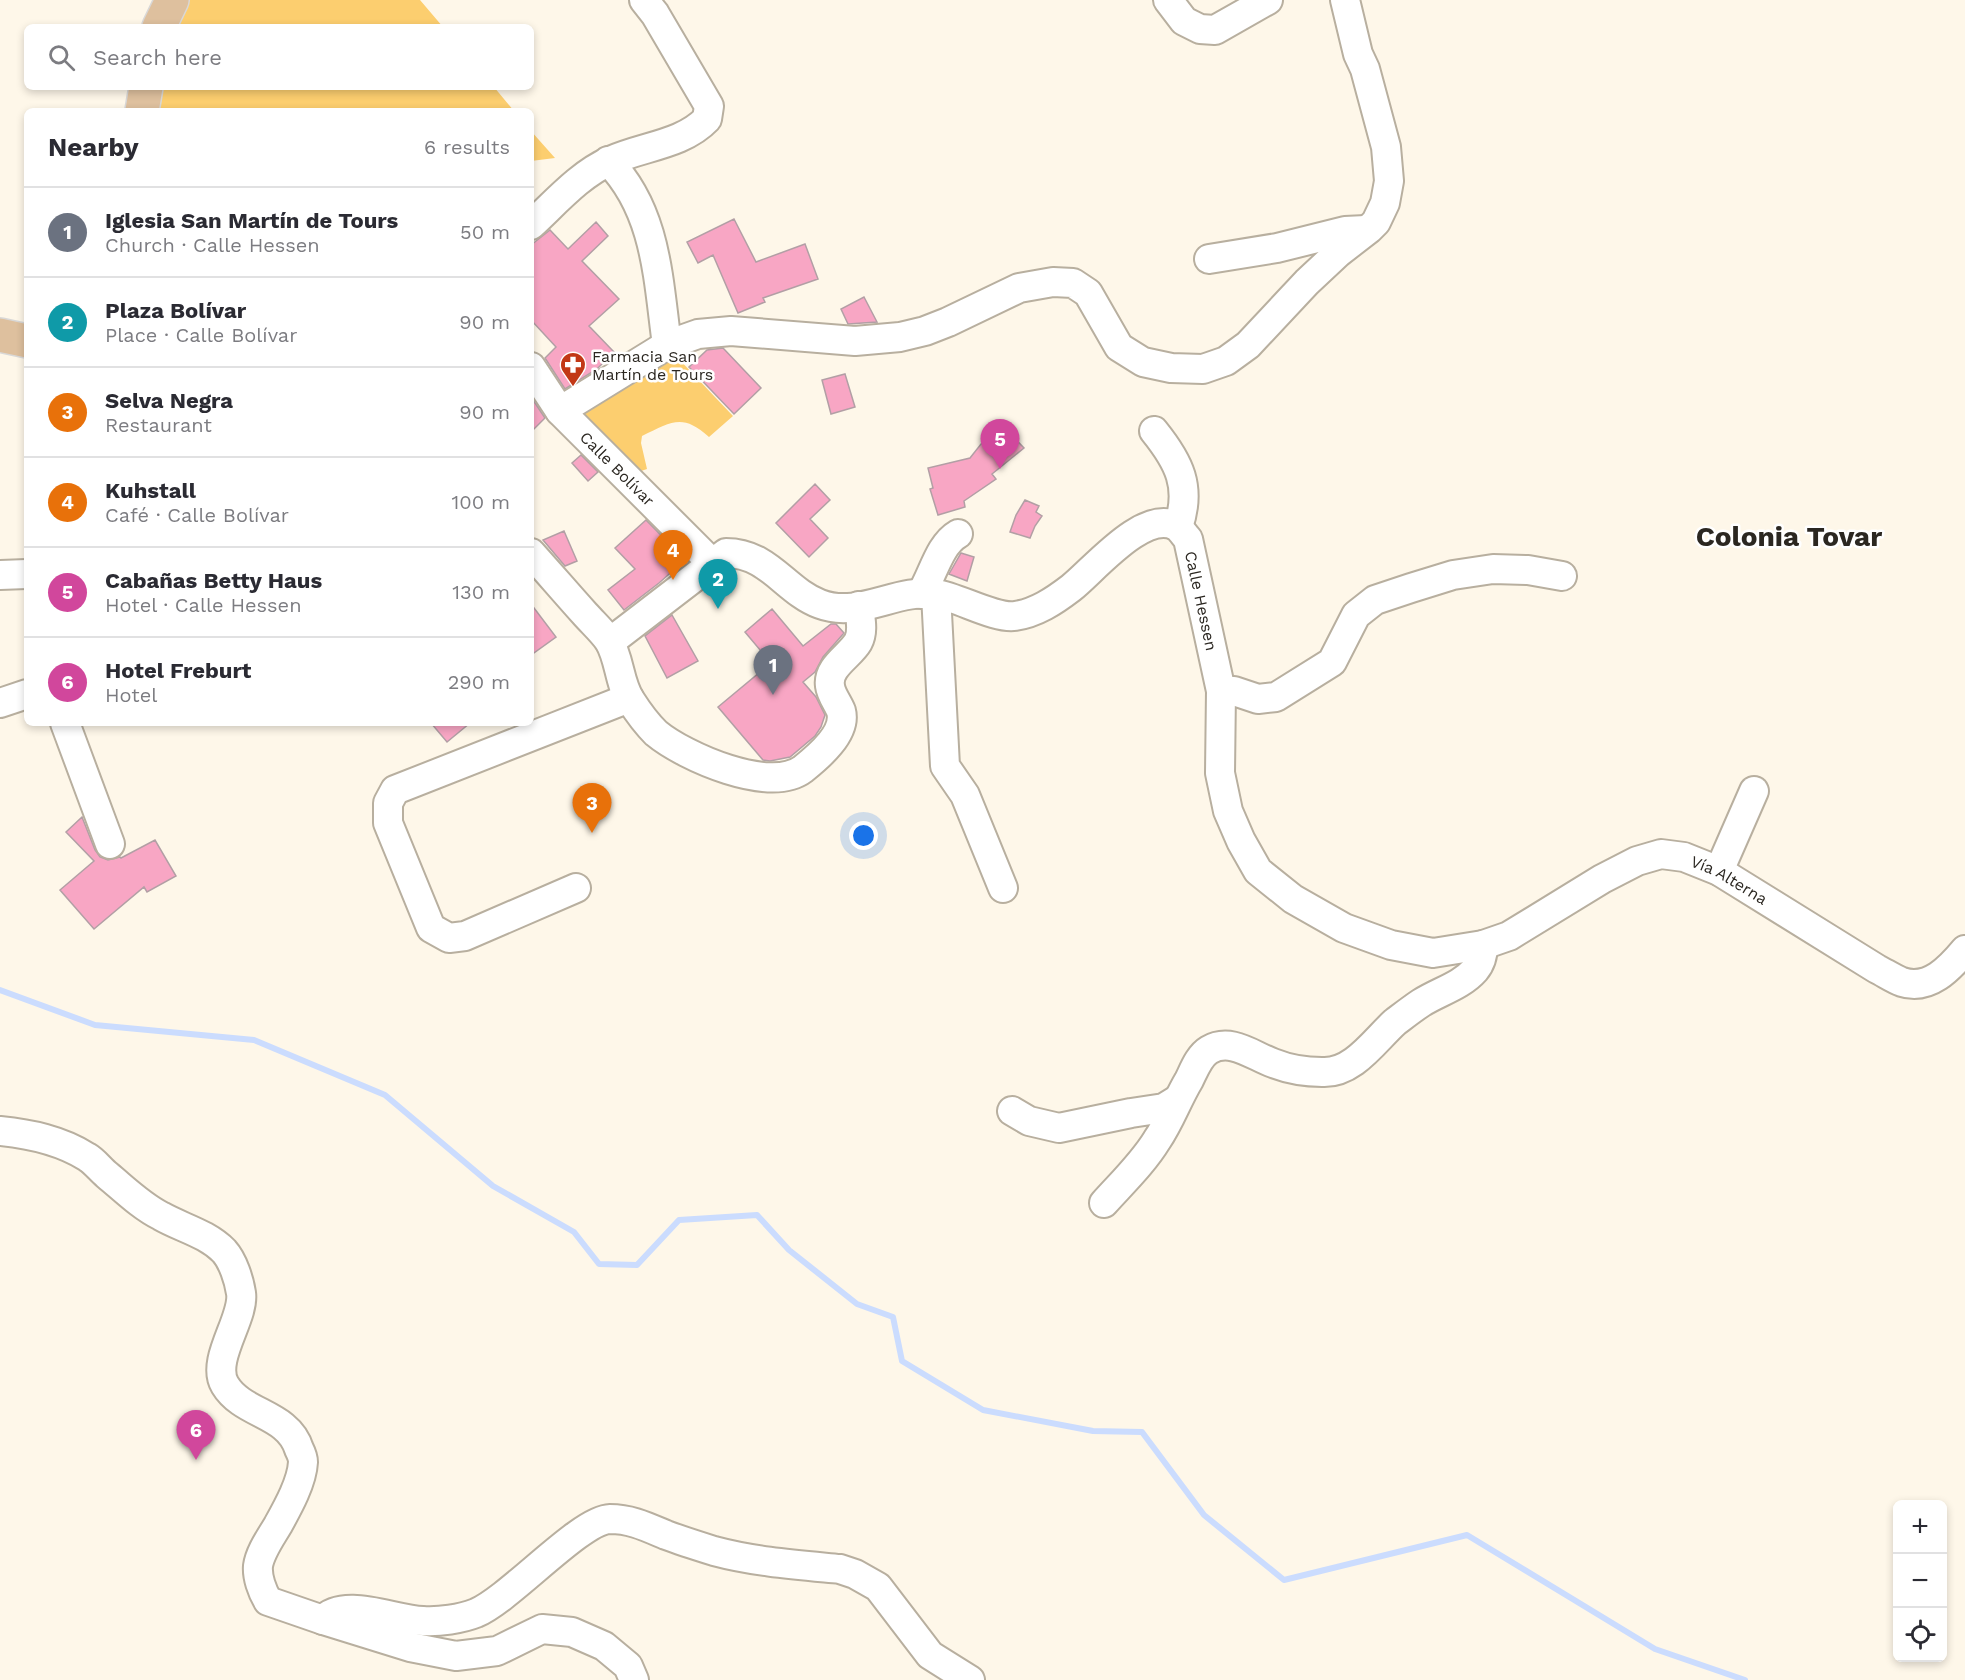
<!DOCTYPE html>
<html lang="en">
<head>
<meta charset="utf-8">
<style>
	:root { --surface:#fff; --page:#f7f7f7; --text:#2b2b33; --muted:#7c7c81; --line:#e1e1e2; --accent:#7c3aed }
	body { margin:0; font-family:"Work Sans",sans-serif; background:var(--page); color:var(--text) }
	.controls { position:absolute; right:18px; bottom:18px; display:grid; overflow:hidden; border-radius:9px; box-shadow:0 3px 9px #0003 }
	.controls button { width:54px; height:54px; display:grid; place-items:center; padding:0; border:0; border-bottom:2px solid var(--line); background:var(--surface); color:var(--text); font:30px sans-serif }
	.you { position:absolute; left:864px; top:836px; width:21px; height:21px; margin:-15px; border:4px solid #fff; border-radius:50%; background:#1a73e8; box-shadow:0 0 0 9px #1a73e833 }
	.badge { display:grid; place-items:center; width:39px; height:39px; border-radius:50%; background:var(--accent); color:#fff; font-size:20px; font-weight:700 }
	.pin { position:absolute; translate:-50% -50px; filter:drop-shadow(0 2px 3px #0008) }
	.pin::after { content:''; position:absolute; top:32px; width:21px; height:18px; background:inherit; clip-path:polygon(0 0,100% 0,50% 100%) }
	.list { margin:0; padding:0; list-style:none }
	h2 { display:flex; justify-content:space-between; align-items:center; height:78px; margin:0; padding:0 24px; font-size:26px }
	h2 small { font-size:20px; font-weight:400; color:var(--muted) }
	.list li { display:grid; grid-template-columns:39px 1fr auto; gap:18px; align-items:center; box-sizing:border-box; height:90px; padding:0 24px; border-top:2px solid var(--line) }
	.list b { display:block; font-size:22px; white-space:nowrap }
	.list p { margin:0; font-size:20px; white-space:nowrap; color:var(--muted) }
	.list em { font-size:20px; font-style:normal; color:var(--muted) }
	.icon { flex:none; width:33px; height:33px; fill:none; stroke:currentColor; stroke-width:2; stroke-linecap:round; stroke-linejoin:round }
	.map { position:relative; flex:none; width:1965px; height:1680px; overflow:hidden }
	.search { position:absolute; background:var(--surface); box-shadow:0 3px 9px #0003; left:24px; top:24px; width:510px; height:66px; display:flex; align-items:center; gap:15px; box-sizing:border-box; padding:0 21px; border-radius:9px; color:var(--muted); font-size:22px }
	.panel { position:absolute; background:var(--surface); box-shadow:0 3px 9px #0003; left:24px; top:108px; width:510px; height:618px; border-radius:9px }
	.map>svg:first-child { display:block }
	.green { fill:#fcce6f }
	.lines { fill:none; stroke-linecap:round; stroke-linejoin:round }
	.stream { stroke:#cbdcfe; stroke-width:6 }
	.building { fill:#f8a6c4; stroke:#b29fa5; stroke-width:1.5 }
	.minor-casing { stroke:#b8af9f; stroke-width:32 }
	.major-casing { stroke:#d9d8d7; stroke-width:36 }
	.minor { stroke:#fff; stroke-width:28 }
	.major { stroke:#dec09e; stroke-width:33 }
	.labels { text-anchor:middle; stroke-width:5; stroke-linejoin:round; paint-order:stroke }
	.poi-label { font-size:16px; fill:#2b2721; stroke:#fff; text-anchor:start }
	.street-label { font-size:16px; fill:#2b2721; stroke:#fff }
	.town-label { font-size:28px; font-weight:bold; fill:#2b2721; stroke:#fff }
</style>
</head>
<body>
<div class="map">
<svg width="1965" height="1680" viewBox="0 0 1965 1680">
	<rect width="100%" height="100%" fill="#fef7e9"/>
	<path class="green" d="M 172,0 L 420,0 L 443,27 L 159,27 Z
		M 146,87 L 494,87 L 514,111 L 142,111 Z
		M 531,131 L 555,158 L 531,161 Z
		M 675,355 L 733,416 L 709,437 C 682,413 672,422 642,436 L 641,443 L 647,469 L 638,472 L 587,423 L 585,411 Z"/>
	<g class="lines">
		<path class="stream" d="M 0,990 L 95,1025 L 254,1040 L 385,1095 L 493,1186 L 574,1232 L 599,1264 L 637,1265 L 679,1220 L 757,1215 L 789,1250 L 857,1304 L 893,1317 L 902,1361 L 983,1410 L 1093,1431 L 1142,1432 L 1204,1515 L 1284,1580 L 1467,1535 L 1655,1649 L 1745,1680"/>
	</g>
	<path class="building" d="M 734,219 L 756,262 L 805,244 L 818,279 L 763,298 L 765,302 L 738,313 L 713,255 L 698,263 L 687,242 Z
		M 596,222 L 608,236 L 582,261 L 619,299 L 589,326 L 614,352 L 597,369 L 565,389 L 545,358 L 556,347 L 531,320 L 531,245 L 550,230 L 568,249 Z
		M 864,297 L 877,322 L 848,324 L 841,309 Z
		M 723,348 L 761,388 L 734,414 L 689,367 L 707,350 Z
		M 845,374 L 855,407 L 831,414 L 822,380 Z
		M 531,397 L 545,418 L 531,432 Z
		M 1004,427 L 1024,448 L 992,474 L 996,479 L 964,501 L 965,507 L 938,515 L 930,489 L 933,488 L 928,468 L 970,458 L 981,444 L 990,440 Z
		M 581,455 L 598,472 L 588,481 L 572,463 Z
		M 815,484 L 830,500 L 810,519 L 828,538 L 809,557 L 776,523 Z
		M 1025,500 L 1039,506 L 1036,512 L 1042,516 L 1035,526 L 1030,538 L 1010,532 L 1016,515 Z
		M 646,520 L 685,560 L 659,583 L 624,610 L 608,590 L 635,569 L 615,548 Z
		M 564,531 L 577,561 L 565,566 L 543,540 Z
		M 961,553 L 974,557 L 967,581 L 949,574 Z
		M 531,604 L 556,637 L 531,655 Z
		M 772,609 L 803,646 L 831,624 L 836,624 L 844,633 L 823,657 L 815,672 L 803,682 L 816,697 L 825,715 L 821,727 L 815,736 L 790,757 L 770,761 L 763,760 L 718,707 L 771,663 L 745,632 Z
		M 672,615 L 698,661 L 667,678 L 645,636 Z
		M 431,723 L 470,723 L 447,742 Z
		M 82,817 L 95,850 L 100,857 L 108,860 L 120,857 L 121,858 L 155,840 L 176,876 L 147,892 L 144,887 L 94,929 L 60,890 L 94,861 L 66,832 Z"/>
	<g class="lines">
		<defs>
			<g id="minor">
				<path d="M 1168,0 L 1184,21 L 1200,29 L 1215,30 L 1268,0"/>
				<path d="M 608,161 C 657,211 658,279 667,345"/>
				<path d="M 531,225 C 555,203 580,174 610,161 C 643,146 682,145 707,119 L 709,106 L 655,14 L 644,0"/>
				<path d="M 1209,259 L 1277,248 L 1345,231 L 1366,230"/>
				<path id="s1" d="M 531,367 L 560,411 L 712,563"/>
				<path d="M 560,411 L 667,345 L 698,334 L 731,331 L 855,341 L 900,337 L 925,331 L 948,322 L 1019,288 L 1053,282 L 1073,283 L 1088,293 L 1119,347 L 1143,362 L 1171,368 L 1203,369 L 1226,361 L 1248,345 L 1307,282 L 1338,253 L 1369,229 L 1376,222 L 1385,203 L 1389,181 L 1386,147 L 1365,69 L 1358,54 L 1345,0"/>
				<path d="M 1154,431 C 1179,462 1192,487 1178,527"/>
				<path d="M 531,553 C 549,573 567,594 585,614 C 593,623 603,632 609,641 C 620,659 619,684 631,701 C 638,712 647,724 656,733 C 685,757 770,794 803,769 C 818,757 847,733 841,711 C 838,703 831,695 830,686 C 827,667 850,656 858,642 C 864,631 860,617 859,606"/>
				<path d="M 0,575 L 27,574"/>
				<path d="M 921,594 C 933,575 939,545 958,534"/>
				<path d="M 936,594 L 945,766 L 965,795 L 1003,888"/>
				<path id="s2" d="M 610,642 L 726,553 C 769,553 785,591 820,604 C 859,619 897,588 936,594 C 958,597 995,619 1015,616 C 1036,613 1054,601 1071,588 C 1093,571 1143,509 1176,526 C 1181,529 1184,535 1188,539 L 1221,691 L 1220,773 L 1228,811 L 1241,841 L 1258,871 L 1293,899 L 1344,928 L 1391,945 L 1433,953 L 1483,945 L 1509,936 L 1602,879 L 1637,861 L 1661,854 L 1684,857 L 1719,871 L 1877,969 C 1885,973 1894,979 1902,982 C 1929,991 1950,968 1965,950"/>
				<path d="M 1221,691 L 1234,691 L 1258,699 L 1276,697 L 1332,662 L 1356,615 L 1375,600 L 1411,588 L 1453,575 L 1493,569 L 1528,570 L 1562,576"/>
				<path d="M 0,703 L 27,694"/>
				<path d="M 65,723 L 110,844"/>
				<path d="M 1719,871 L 1754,791"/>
				<path d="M 576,888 L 465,936 L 449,938 L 431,928 L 388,823 L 388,803 L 395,790 L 629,698"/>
				<path d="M 1012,1111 L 1029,1121 L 1059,1128 L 1131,1113 L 1164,1108 L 1177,1100"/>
				<path d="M 0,1131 C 30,1134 60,1140 87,1157 C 94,1161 100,1169 107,1175 C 124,1189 141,1206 161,1216 C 182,1228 206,1233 224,1251 C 233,1261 239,1280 241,1293 C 245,1318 210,1360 225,1385 C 243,1415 288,1413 299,1449 C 301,1453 303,1458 303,1462 C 302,1482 288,1507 278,1525 C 271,1537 260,1552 258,1566 C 257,1577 262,1591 268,1601 L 323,1620 L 410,1647 L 456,1656 L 497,1651 L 542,1629 L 572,1632 L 604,1646 L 628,1666 L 634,1680"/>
				<path d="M 1104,1203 C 1122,1183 1143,1163 1157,1140 C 1170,1121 1177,1100 1189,1080 C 1194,1070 1199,1056 1209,1050 C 1231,1037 1253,1056 1273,1063 C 1288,1069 1306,1072 1322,1072 C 1353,1074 1375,1040 1395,1022 C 1403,1016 1412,1009 1421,1003 C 1438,992 1461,986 1475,970 C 1481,963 1483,954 1483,945"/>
				<path d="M 323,1620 C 344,1597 394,1620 423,1621 C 439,1622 461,1619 476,1613 C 511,1598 580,1520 610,1519 C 631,1519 647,1527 666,1535 C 682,1541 698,1546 714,1551 C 755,1562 798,1565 840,1569 L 855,1574 L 878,1587 L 930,1655 L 970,1680"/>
			</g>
			<path id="major" d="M 159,27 L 172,0
				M 142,111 L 146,87
				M 0,335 L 27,341"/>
		</defs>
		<use href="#minor" class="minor-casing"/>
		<use href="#major" class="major-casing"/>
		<use href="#minor" class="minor"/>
		<use href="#major" class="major"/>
	</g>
	<defs>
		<symbol id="pharmacy-pin" viewBox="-11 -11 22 30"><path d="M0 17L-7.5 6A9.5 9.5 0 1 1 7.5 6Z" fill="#c23816" stroke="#fff"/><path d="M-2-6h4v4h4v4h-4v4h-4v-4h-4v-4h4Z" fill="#fff"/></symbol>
	</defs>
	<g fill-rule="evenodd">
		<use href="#pharmacy-pin" x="558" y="350" width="30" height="40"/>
	</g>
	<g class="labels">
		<g class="poi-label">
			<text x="592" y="362">Farmacia San<tspan x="592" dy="18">Martín de Tours</tspan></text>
		</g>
		<g class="street-label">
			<text dy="6" stroke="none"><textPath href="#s1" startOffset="134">Calle Bolívar</textPath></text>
			<text dy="6" stroke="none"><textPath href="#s2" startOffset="728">Calle Hessen</textPath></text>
			<text dy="6" stroke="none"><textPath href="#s2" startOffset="1530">Vía Alterna</textPath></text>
		</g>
		<g class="town-label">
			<text x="1789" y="546">Colonia Tovar</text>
		</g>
	</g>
</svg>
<div class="controls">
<button>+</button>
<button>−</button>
<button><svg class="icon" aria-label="locate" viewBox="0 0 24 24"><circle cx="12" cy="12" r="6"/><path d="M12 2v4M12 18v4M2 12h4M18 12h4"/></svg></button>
</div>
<div class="you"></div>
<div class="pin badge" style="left:773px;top:695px;background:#6b7280">1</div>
<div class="pin badge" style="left:718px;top:609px;background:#0f9aa8">2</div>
<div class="pin badge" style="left:592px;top:833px;background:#e8710a">3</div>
<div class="pin badge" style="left:673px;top:580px;background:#e8710a">4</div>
<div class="pin badge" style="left:1000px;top:469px;background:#d1479c">5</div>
<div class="pin badge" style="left:196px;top:1460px;background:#d1479c">6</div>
<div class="search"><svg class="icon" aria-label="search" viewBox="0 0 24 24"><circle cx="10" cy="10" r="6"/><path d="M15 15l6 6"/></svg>Search here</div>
<section class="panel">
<h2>Nearby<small>6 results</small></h2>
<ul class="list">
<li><span class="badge" style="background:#6b7280">1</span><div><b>Iglesia San Martín de Tours</b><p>Church · Calle Hessen</p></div><em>50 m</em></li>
<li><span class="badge" style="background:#0f9aa8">2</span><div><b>Plaza Bolívar</b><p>Place · Calle Bolívar</p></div><em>90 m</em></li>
<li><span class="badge" style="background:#e8710a">3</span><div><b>Selva Negra</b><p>Restaurant</p></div><em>90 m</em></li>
<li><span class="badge" style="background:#e8710a">4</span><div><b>Kuhstall</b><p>Café · Calle Bolívar</p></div><em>100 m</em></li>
<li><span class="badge" style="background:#d1479c">5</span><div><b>Cabañas Betty Haus</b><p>Hotel · Calle Hessen</p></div><em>130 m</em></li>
<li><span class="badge" style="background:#d1479c">6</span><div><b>Hotel Freburt</b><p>Hotel</p></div><em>290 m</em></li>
</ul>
</section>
</div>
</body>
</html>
